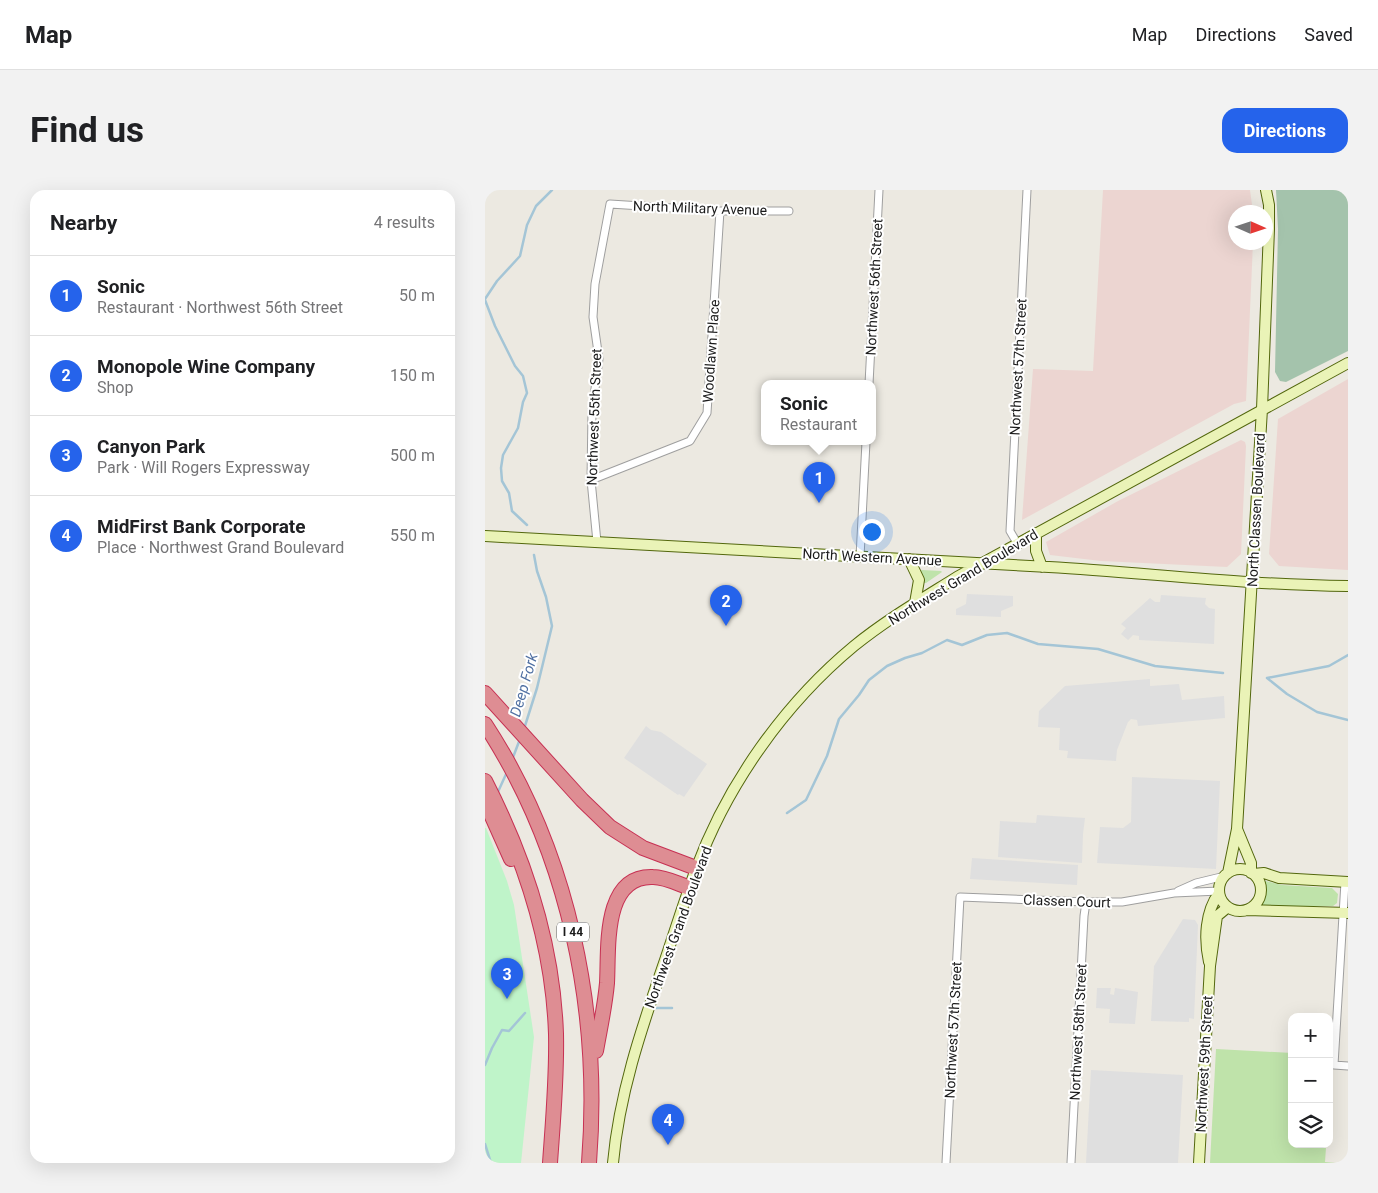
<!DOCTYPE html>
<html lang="en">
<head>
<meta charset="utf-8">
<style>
	:root { --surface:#fff; --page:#f2f2f2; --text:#202124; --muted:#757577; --line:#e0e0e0; --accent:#2563eb }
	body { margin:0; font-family:Roboto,sans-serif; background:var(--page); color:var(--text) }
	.controls { position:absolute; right:15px; bottom:15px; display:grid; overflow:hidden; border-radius:10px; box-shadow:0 5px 20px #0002 }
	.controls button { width:45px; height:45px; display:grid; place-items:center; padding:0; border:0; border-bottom:1px solid var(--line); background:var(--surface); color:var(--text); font:25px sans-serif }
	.compass { position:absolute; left:743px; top:15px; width:45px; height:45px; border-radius:50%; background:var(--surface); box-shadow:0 5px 20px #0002; rotate:93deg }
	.you { position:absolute; left:386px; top:341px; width:18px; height:18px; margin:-12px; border:4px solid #fff; border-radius:50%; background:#1a73e8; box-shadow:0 0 0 8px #1a73e833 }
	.badge { display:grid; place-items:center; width:32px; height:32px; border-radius:50%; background:var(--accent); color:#fff; font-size:16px; font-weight:700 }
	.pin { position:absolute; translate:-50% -41px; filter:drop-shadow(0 1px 2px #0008) }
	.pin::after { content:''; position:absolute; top:26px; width:18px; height:15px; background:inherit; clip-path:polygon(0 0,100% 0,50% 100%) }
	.popup { position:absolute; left:276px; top:190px; width:115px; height:65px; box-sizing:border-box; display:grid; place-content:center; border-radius:10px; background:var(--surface); filter:drop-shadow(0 1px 4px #0005); font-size:16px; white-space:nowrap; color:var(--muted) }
	.popup b { font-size:19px; color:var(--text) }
	.popup::after { content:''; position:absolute; left:50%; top:100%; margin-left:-10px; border:10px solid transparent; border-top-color:var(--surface) }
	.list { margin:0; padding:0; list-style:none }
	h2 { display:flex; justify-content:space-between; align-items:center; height:65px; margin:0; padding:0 20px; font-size:21px }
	h2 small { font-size:16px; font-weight:400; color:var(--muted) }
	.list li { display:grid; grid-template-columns:32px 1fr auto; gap:15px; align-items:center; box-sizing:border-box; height:80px; padding:0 20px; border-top:1px solid var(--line) }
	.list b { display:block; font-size:19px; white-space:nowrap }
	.list p { margin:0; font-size:16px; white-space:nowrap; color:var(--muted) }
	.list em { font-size:16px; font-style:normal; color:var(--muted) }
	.icon { flex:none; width:28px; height:28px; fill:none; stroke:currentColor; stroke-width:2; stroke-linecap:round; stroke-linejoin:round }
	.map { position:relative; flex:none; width:863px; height:973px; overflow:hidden; border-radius:15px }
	header { display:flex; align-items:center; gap:30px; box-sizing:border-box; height:70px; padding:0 25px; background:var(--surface); border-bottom:1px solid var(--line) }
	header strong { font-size:24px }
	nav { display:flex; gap:28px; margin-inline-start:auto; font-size:18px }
	.intro { display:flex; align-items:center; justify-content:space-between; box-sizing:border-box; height:120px; padding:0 30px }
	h1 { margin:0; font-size:35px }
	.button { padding:12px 22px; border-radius:15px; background:var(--accent); color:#fff; font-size:18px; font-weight:700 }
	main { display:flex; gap:30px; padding:0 30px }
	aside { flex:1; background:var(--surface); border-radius:15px; box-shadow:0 5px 20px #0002 }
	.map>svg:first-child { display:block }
	.commercial { fill:#ecd5d1 }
	.grass { fill:#bfe3aa }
	.cemetery { fill:#a4c3ac }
	.park { fill:#bff4c9 }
	.parking { fill:#dfdfdf }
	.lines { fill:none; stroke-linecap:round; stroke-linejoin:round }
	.stream { stroke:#a4c5d6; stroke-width:2.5 }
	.street-casing { stroke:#9f9f9f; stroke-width:9 }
	.secondary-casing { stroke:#53670d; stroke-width:12 }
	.highway-casing { stroke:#c73153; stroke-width:16 }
	.street { stroke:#fff; stroke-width:7 }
	.secondary { stroke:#eaf3b7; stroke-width:10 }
	.highway { stroke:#de8d93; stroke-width:14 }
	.labels { text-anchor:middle; stroke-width:4; stroke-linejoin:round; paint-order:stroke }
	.shield { fill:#fff; stroke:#5f5f5f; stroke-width:1 }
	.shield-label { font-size:12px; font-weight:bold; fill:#1b1b1b }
	.street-label { font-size:14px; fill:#1b1b1b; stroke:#fff }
	.water-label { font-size:15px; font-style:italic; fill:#5070a2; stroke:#fff }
</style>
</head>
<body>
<header>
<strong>Map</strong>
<nav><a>Map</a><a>Directions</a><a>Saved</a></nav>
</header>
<div class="intro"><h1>Find us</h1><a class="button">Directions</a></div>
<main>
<aside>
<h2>Nearby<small>4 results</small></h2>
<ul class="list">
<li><span class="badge">1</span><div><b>Sonic</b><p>Restaurant · Northwest 56th Street</p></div><em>50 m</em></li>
<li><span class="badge">2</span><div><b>Monopole Wine Company</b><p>Shop</p></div><em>150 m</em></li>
<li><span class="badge">3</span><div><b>Canyon Park</b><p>Park · Will Rogers Expressway</p></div><em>500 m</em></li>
<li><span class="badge">4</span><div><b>MidFirst Bank Corporate</b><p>Place · Northwest Grand Boulevard</p></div><em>550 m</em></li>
</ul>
</aside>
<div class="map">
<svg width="863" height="973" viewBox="0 0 863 973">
	<rect width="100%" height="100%" fill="#ece9e1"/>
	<path class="commercial" d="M 618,0 L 765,0 L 768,22 L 751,22 L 751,52 L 768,53 L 761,211 L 749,214 L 537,330 L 548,179 L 608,181 Z
		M 863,189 L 863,380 L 794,376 L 784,364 L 793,229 Z
		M 756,250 L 760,252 L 761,256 L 756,364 L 742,377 L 616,371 L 565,365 L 561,352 L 633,311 Z"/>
	<path class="grass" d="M 437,380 L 456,381 L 457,382 L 441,393 L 439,393 L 435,381 Z
		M 777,690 L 797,695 L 847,698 L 853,704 L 852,713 L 848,716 L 774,716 C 779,708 781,699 777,690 Z
		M 731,859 L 807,863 L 807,954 L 834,954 L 834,958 L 841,958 L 840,972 L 851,973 L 725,973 Z"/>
	<path class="cemetery" d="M 791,0 L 863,0 L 863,161 L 801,192 L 795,191 L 790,182 L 793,39 Z"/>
	<path class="park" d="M 0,638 L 1,638 L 22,691 L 29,715 L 49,847 L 36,973 L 0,973 Z"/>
	<path class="parking" d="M 482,404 L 528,406 L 528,416 L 516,421 L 516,427 L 471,425 L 471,419 L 481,414 Z
		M 676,405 L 721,408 L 720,414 L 724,418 L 730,419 L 729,454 L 654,450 L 654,446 L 648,445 L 643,450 L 636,444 L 641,438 L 636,434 L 665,408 L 670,412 L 675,412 Z
		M 665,489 L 665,496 L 694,494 L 697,510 L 739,506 L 740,528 L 653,536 L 652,530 L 646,529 L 643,532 L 632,560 L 631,571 L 582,568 L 583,561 L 574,560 L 575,538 L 553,537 L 554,521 L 580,496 Z
		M 161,536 L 166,540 L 176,542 L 222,574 L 199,607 L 194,604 L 193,605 L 139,568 Z
		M 647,587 L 735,591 L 731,679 L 612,673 L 615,637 L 638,638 L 646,632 Z
		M 552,625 L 600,628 L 598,644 L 597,673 L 513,667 L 515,631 L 551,633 Z
		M 487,668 L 593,675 L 592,695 L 485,689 Z
		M 698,729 L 710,730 L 713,735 L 709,829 L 704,828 L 704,832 L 666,831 L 669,776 Z
		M 612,798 L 626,798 L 625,804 L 629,805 L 630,798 L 653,802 L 650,834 L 624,833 L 625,819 L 611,818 Z
		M 606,880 L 698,885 L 693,973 L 601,973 Z"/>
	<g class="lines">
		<path class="stream" d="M 0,109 L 12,91 L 35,66 L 42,35 L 51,16 L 67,0
			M 0,110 L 10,136 L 30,176 L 38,186 L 42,203 L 38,212 L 33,238 L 18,265 L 16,278 L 17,291 L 24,303 L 27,321 L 42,335
			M 782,488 L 802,504 L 832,522 L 863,530
			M 782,488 L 844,476 L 863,465
			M 39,539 L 52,498 L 67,436 L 61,407 L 52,381 L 49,365
			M 27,570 L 35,549
			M 12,604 L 22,582
			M 302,623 L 321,610 L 342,566 L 354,529 L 374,505 L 384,490 L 402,476 L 420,468 L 437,463 L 462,450 L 477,455 L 502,445 L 522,443 L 553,454 L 613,459 L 670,476 L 738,483
			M 171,818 L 187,818
			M 0,875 L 7,858 L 17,840 L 24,841 L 40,823
			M 0,954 L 6,973"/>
		<defs>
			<path id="street" d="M 384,194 L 394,0
				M 106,290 L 205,251 L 222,223 L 235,21
				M 112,352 L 106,290 L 107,221 L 114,169 L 108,127 L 110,94 L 125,14 L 235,21 L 304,21
				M 532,353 L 525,341 L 542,0
				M 375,367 L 381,252
				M 860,692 L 849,875 L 863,876
				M 693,701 L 711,693 L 740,686
				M 461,973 L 475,707 L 601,712 L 637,712 L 689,703 L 734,701
				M 586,973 L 599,726 L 601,712"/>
			<path id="secondary" d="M 551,343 L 551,361 L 557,377
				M 0,346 C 188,355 376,366 564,377 C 664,383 763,395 863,396
				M 424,369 L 434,390 L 430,413
				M 752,639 L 766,673 L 766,683
				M734 700a21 21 0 1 1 42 0a21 21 0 1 1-42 0Z
				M 743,683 L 752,639 L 777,219 L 784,39 L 784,15 L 781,0
				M 768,684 L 779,683 L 794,688 L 863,692
				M 762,720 L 863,723
				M 724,772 C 719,749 720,722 734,703
				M 128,973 C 134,905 156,840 178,776 C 189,744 199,711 211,679 C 242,595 299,514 369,456 C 401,430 437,409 472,387 L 863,173
				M 714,973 L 725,776 L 732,726 L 743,717"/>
			<path id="highway" d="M 0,503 L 97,610 L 125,637 L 158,658 L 211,678
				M 0,534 C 84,663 116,820 104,973
				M 0,591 C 40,669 68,755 71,844 C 72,887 68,930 65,973
				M 0,611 L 26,669
				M 111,861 C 115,838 120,816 122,793 C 124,759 117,685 168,687 C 181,687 193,694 205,698"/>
		</defs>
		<use href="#street" class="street-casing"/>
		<use href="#secondary" class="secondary-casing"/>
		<use href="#highway" class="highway-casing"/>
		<use href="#street" class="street"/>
		<use href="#secondary" class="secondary"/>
		<use href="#highway" class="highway"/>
	</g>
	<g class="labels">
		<rect class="shield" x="72" y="732.5" width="32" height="19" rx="4"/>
		<g class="shield-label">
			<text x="88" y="746">I 44</text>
		</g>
		<g class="street-label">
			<text transform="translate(215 18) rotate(2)" y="5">North Military Avenue</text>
			<text transform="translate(389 97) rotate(-87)" y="5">Northwest 56th Street</text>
			<text transform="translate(226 161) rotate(-86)" y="5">Woodlawn Place</text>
			<text transform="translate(533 177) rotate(-87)" y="5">Northwest 57th Street</text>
			<text transform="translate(109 227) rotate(-88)" y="5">Northwest 55th Street</text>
			<text transform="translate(771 320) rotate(-87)" y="5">North Classen Boulevard</text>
			<text transform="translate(387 367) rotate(3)" y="5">North Western Avenue</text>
			<text transform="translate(478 387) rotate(-31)" y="5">Northwest Grand Boulevard</text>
			<text transform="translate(582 711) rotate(2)" y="5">Classen Court</text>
			<text transform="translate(193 737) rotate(-70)" y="5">Northwest Grand Boulevard</text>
			<text transform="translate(468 840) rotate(-87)" y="5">Northwest 57th Street</text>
			<text transform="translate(593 842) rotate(-87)" y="5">Northwest 58th Street</text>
			<text transform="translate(719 874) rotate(-87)" y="5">Northwest 59th Street</text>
		</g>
		<g class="water-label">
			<text transform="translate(39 495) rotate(-74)" y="5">Deep Fork</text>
		</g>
	</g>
</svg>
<div class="controls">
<button>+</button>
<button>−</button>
<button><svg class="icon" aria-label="layers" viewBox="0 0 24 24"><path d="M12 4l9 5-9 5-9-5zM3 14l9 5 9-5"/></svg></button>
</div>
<svg class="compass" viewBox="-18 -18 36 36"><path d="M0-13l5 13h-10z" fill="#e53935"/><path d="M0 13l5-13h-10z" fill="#757577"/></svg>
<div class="you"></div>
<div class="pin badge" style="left:334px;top:313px">1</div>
<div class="popup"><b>Sonic</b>Restaurant</div>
<div class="pin badge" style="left:241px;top:436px">2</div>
<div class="pin badge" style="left:22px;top:809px">3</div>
<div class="pin badge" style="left:183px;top:955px">4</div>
</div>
</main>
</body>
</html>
